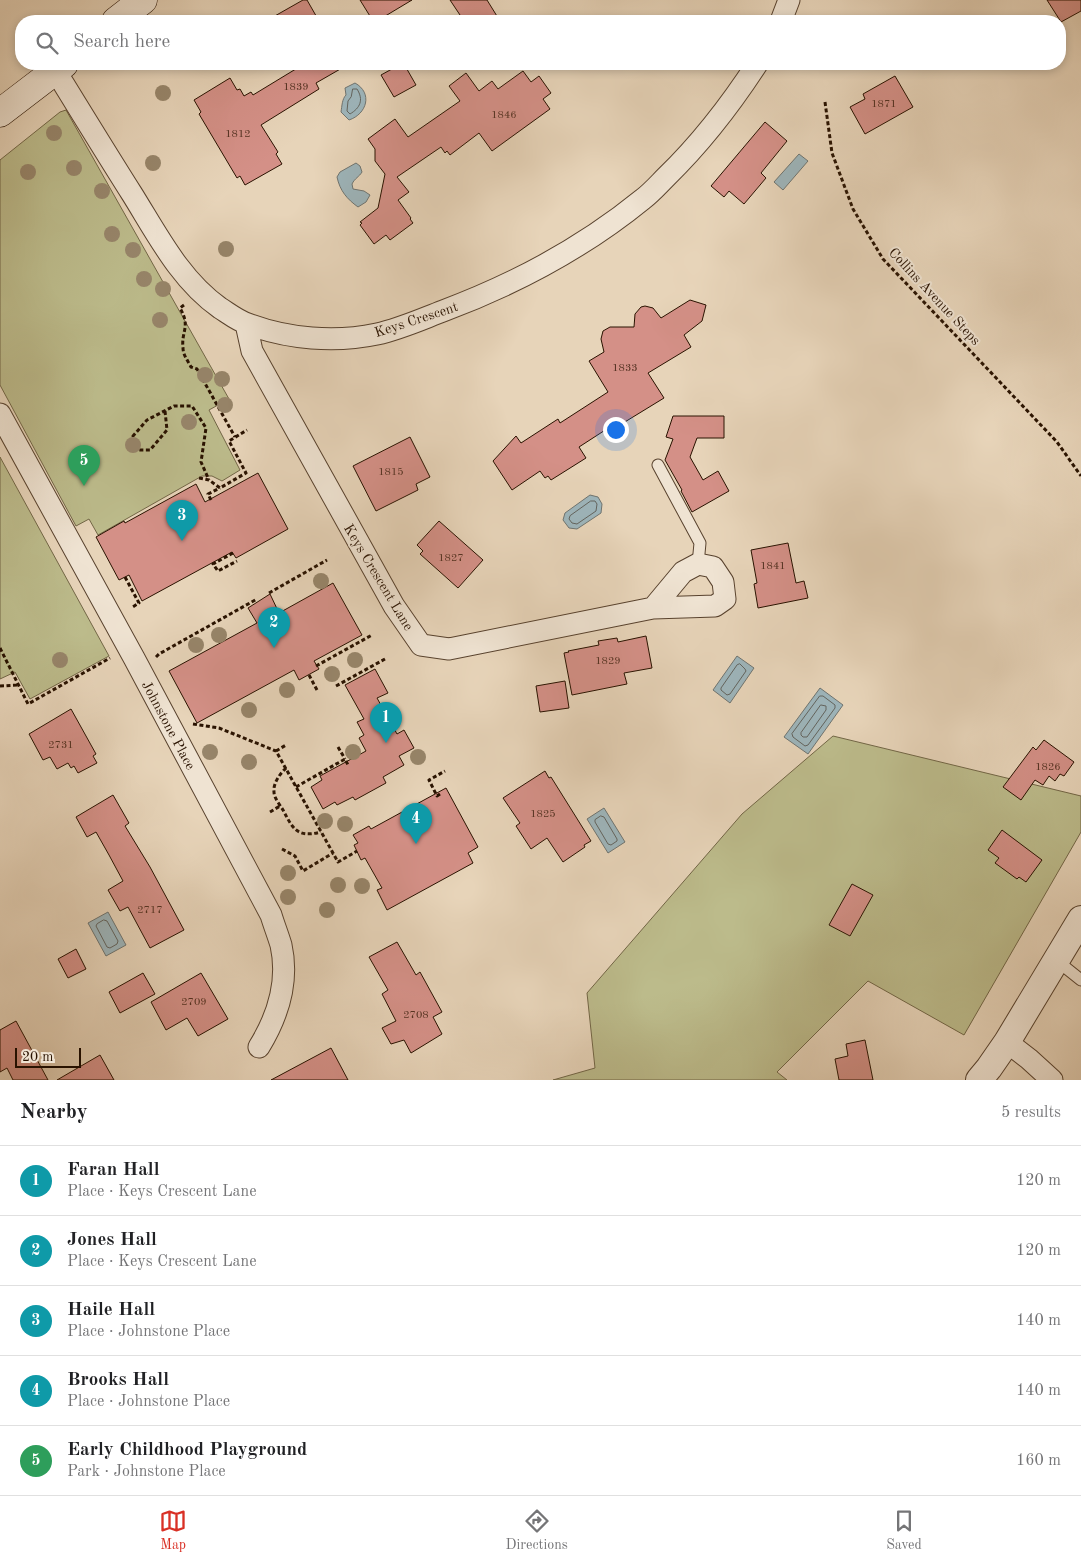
<!DOCTYPE html>
<html lang="en">
<head>
<meta charset="utf-8">
<style>
	:root { --surface:#fff; --page:#f2f2f2; --text:#202124; --muted:#757577; --line:#e0e0e0; --accent:#d93025 }
	body { margin:0; font-family:"Old Standard TT",serif; background:var(--page); color:var(--text) }
	.scale { position:absolute; left:15px; bottom:12px; width:66px; box-sizing:border-box; padding-left:5px; border:2px solid #291200; border-top:0; font-size:14px; line-height:18px; white-space:nowrap; color:#291200; -webkit-text-stroke:4px #efe3d2; paint-order:stroke }
	.you { position:absolute; left:615px; top:429px; width:18px; height:18px; margin:-12px; border:4px solid #fff; border-radius:50%; background:#1a73e8; box-shadow:0 0 0 8px #1a73e833 }
	.badge { display:grid; place-items:center; width:32px; height:32px; border-radius:50%; background:var(--accent); color:#fff; font-size:16px; font-weight:700 }
	.pin { position:absolute; translate:-50% -41px; filter:drop-shadow(0 1px 2px #0008) }
	.pin::after { content:''; position:absolute; top:26px; width:18px; height:15px; background:inherit; clip-path:polygon(0 0,100% 0,50% 100%) }
	.list { margin:0; padding:0; list-style:none }
	h2 { display:flex; justify-content:space-between; align-items:center; height:65px; margin:0; padding:0 20px; font-size:21px }
	h2 small { font-size:16px; font-weight:400; color:var(--muted) }
	.list li { display:grid; grid-template-columns:32px 1fr auto; gap:15px; align-items:center; box-sizing:border-box; height:70px; padding:0 20px; border-top:1px solid var(--line) }
	.list b { display:block; font-size:19px; white-space:nowrap }
	.list p { margin:0; font-size:16px; white-space:nowrap; color:var(--muted) }
	.list em { font-size:16px; font-style:normal; color:var(--muted) }
	.icon { flex:none; width:28px; height:28px; fill:none; stroke:currentColor; stroke-width:2; stroke-linecap:round; stroke-linejoin:round }
	.map { position:relative; flex:none; width:1081px; height:1080px; overflow:hidden }
	.search { position:absolute; background:var(--surface); box-shadow:0 2px 8px #0003; left:15px; right:15px; top:15px; height:55px; display:flex; align-items:center; gap:12px; box-sizing:border-box; padding:0 18px; border-radius:20px; color:var(--muted); font-size:19px }
	.sheet { height:415px; background:var(--surface) }
	nav { display:flex; justify-content:space-around; align-items:center; box-sizing:border-box; height:70px; border-top:1px solid var(--line); background:var(--surface); font-size:14px; color:var(--muted) }
	nav a { display:grid; justify-items:center; gap:2px }
	nav .on { color:var(--accent) }
	.map>svg:first-child { display:block }
	.green { fill:#bcbb8b; stroke:#726646 }
	.water { fill:#9db5bb; stroke:#6f7470 }
	.lines { fill:none; stroke-linecap:round; stroke-linejoin:round }
	.shore { stroke:#63645e; stroke-width:1 }
	.building { fill:#d49087; stroke:#291200 }
	.service-casing { stroke:#58422e; stroke-width:13 }
	.minor-casing { stroke:#58422e; stroke-width:23 }
	.tertiary-casing { stroke:#58422e; stroke-width:28 }
	.secondary-casing { stroke:#291200; stroke-width:29 }
	.path { stroke:#291200; stroke-width:3; stroke-dasharray:4 2.5; stroke-linecap:butt }
	.service { stroke:#efe3d2; stroke-width:11 }
	.minor { stroke:#efe3d2; stroke-width:21 }
	.tertiary { stroke:#efe3d2; stroke-width:26 }
	.secondary { stroke:#efe3d2; stroke-width:28 }
	.tree { fill:#97856a }
	.labels { text-anchor:middle; stroke-width:4; stroke-linejoin:round; paint-order:stroke }
	.number-label { font-size:11px; fill:#543222 }
	.street-label { font-size:14px; fill:#291200; stroke:#efe3d2 }
</style>
</head>
<body>
<div class="map">
<svg width="1081" height="1080" viewBox="0 0 1081 1080">
	<rect width="100%" height="100%" fill="#e7d4b9"/>
	<filter id="stains"><feTurbulence type="fractalNoise" baseFrequency=".004" numOctaves="4"/><feColorMatrix values="0 0 0 0 .2 0 0 0 0 .09 0 0 0 0 .02 0 0 0 .5 -.17"/></filter>
	<radialGradient id="worn" r=".72"><stop offset=".6" stop-color="#630" stop-opacity="0"/><stop offset="1" stop-color="#630" stop-opacity=".3"/></radialGradient>
	<path class="green" d="M 66,110 L 229,399 L 209,410 L 240,470 L 222,481 L 212,476 L 202,476 L 98,535 L 89,519 L 76,526 L 0,385 L 0,160 L 60,112 Z
		M 0,457 L 109,656 L 30,699 L 15,672 L 0,679 Z
		M 833,736 L 1081,796 L 1081,832 L 964,1035 L 868,981 L 777,1072 L 787,1080 L 553,1080 L 595,1068 L 587,993 L 742,814 Z"/>
	<path class="water" d="M 355,83 C 373,93 367,114 349,120 L 341,112 C 342,106 342,99 346,95 L 345,88 Z
		M 799,154 L 808,161 L 783,190 L 774,182 Z
		M 356,163 L 360,166 L 362,172 C 359,177 355,178 352,184 L 353,189 L 364,191 L 370,195 L 366,202 L 358,207 C 347,199 340,191 337,177 L 340,172 Z
		M 590,495 L 598,497 L 602,504 L 601,513 L 577,529 L 569,528 L 563,520 L 565,513 Z
		M 737,656 L 754,668 L 730,703 L 713,690 Z
		M 820,688 L 843,705 L 808,754 L 784,737 Z
		M 604,808 L 625,842 L 608,853 L 587,819 Z
		M 108,912 L 126,945 L 106,956 L 88,923 Z"/>
	<g class="lines">
		<path class="shore" d="M 353,89 L 357,89 C 364,100 360,108 350,114 L 347,111 L 348,101 L 351,97 Z
			M 591,501 L 595,501 L 597,504 L 596,511 L 577,524 L 572,523 L 569,519 L 570,516 Z
			M 740,664 L 745,669 L 746,671 L 730,694 L 727,695 L 721,690 L 721,688 L 737,665 Z
			M 820,696 L 823,696 L 835,705 L 835,708 L 808,745 L 805,746 L 793,737 L 792,734 Z
			M 821,705 L 826,706 L 826,710 L 807,737 L 803,737 L 801,735 L 801,733 Z
			M 601,816 L 604,817 L 617,839 L 617,841 L 611,845 L 608,844 L 595,822 L 595,820 Z
			M 104,920 L 107,921 L 118,941 L 117,944 L 110,948 L 107,947 L 96,926 L 97,924 Z"/>
	</g>
	<path class="building" d="M 303,0 L 307,0 L 319,21 L 266,21 Z
		M 360,0 L 412,0 L 377,21 L 373,21 Z
		M 450,0 L 487,0 L 500,21 L 464,21 Z
		M 1047,0 L 1081,0 L 1081,11 L 1061,22 Z
		M 304,64 L 349,64 L 316,83 L 319,89 L 261,125 L 278,152 L 276,154 L 282,164 L 245,185 L 240,176 L 237,178 L 199,114 L 201,112 L 194,100 L 230,78 L 237,90 L 240,89 L 244,96 L 251,92 L 253,95 Z
		M 401,64 L 404,64 L 416,85 L 394,97 L 381,75 Z
		M 523,71 L 531,82 L 539,76 L 551,93 L 543,99 L 550,109 L 492,151 L 479,133 L 450,155 L 447,151 L 445,153 L 441,147 L 397,177 L 409,192 L 398,200 L 411,218 L 410,219 L 413,223 L 390,240 L 386,235 L 374,244 L 360,225 L 362,223 L 360,222 L 378,208 L 385,174 L 375,161 L 375,149 L 368,139 L 395,119 L 408,137 L 460,101 L 449,86 L 466,73 L 479,91 L 492,81 L 498,89 Z
		M 895,76 L 913,107 L 865,134 L 850,107 L 865,99 L 863,94 Z
		M 765,122 L 787,141 L 761,173 L 766,178 L 744,204 L 729,191 L 724,197 L 711,186 Z
		M 690,300 L 706,305 L 702,321 L 684,335 L 691,347 L 648,373 L 664,398 L 615,428 L 613,425 L 579,447 L 586,458 L 551,480 L 548,476 L 545,478 L 540,471 L 512,490 L 493,461 L 516,436 L 521,443 L 558,419 L 560,423 L 608,392 L 589,361 L 604,352 L 601,339 L 603,331 L 610,327 L 634,327 L 635,314 L 641,307 L 645,306 L 653,308 L 661,318 Z
		M 673,416 L 724,416 L 724,438 L 697,438 L 690,457 L 703,480 L 718,471 L 729,491 L 692,512 L 681,491 L 682,490 L 665,460 L 673,439 L 666,437 Z
		M 410,437 L 430,477 L 416,484 L 418,490 L 376,511 L 353,466 Z
		M 258,473 L 288,529 L 236,558 L 232,552 L 142,601 L 129,575 L 119,580 L 96,537 L 124,521 L 125,523 L 196,484 L 205,502 Z
		M 439,521 L 483,560 L 458,588 L 420,554 L 423,551 L 417,545 Z
		M 788,543 L 796,583 L 804,581 L 808,598 L 758,608 L 754,584 L 757,583 L 751,550 Z
		M 333,583 L 362,635 L 314,661 L 319,669 L 299,680 L 294,670 L 197,723 L 169,671 L 257,623 L 248,608 L 270,594 L 279,613 Z
		M 646,636 L 652,668 L 624,673 L 627,684 L 572,695 L 564,653 L 569,652 L 568,651 L 599,645 L 598,641 L 617,638 L 618,642 Z
		M 375,669 L 388,693 L 377,698 L 397,734 L 404,730 L 414,748 L 399,756 L 404,765 L 383,777 L 386,783 L 355,800 L 353,797 L 337,805 L 335,802 L 323,809 L 311,787 L 322,780 L 320,776 L 366,751 L 359,738 L 364,735 L 357,722 L 364,719 L 345,685 Z
		M 565,681 L 569,708 L 540,712 L 536,686 Z
		M 71,709 L 96,754 L 93,756 L 97,763 L 78,773 L 74,766 L 71,768 L 68,763 L 57,769 L 50,757 L 43,760 L 29,734 Z
		M 1044,740 L 1074,762 L 1064,776 L 1060,774 L 1055,781 L 1049,776 L 1043,785 L 1035,780 L 1021,800 L 1003,787 L 1033,747 L 1036,750 Z
		M 545,771 L 549,778 L 551,777 L 591,841 L 584,845 L 585,847 L 563,862 L 547,838 L 531,849 L 516,826 L 520,823 L 503,798 Z
		M 446,788 L 478,847 L 468,853 L 473,863 L 387,910 L 377,890 L 382,888 L 365,858 L 361,860 L 354,845 L 358,843 L 353,835 L 369,826 L 371,829 Z
		M 113,795 L 129,823 L 125,826 L 150,867 L 184,930 L 150,948 L 128,907 L 120,911 L 108,890 L 123,881 L 109,855 L 96,832 L 87,837 L 76,817 Z
		M 1002,830 L 1042,860 L 1026,882 L 1019,877 L 1017,879 L 995,863 L 999,858 L 988,850 Z
		M 852,884 L 873,895 L 850,936 L 829,925 Z
		M 397,942 L 416,975 L 420,972 L 442,1012 L 433,1017 L 442,1034 L 411,1053 L 404,1040 L 391,1044 L 382,1028 L 396,1021 L 382,994 L 388,990 L 369,957 Z
		M 76,949 L 86,969 L 68,978 L 58,959 Z
		M 143,973 L 155,994 L 120,1013 L 109,992 Z
		M 201,973 L 228,1019 L 198,1036 L 187,1018 L 166,1030 L 151,1002 Z
		M 16,1021 L 48,1080 L 13,1080 L 7,1068 L 0,1072 L 0,1030 Z
		M 865,1040 L 873,1080 L 839,1080 L 835,1059 L 848,1056 L 846,1044 Z
		M 331,1048 L 348,1080 L 271,1080 Z
		M 100,1055 L 114,1080 L 57,1080 Z"/>
	<g class="lines">
		<defs>
			<path id="service" d="M 658,465 L 700,543 L 698,564
				M 1056,960 L 1081,980"/>
			<path id="minor" d="M 781,21 L 789,0
				M 55,70 C 81,112 106,153 132,194 C 157,234 180,280 220,308 C 228,313 238,321 248,324 C 288,339 335,343 377,334 C 400,329 422,319 443,311 C 515,284 583,248 643,199 C 651,193 659,184 666,177 C 701,143 731,104 757,64
				M 246,324 L 252,351 L 394,606 L 421,645 L 449,649 L 653,608 L 715,606 L 725,599 L 723,582 L 713,567 L 698,564 L 683,572 L 653,608
				M 0,414 L 134,658 L 271,915 C 274,925 278,935 281,945 C 289,981 278,1016 259,1047
				M 1007,1042 L 1029,1059 L 1052,1080"/>
			<path id="tertiary" d="M 979,1080 L 989,1068 L 1007,1042 L 1081,919"/>
			<path id="secondary" d="M 116,21 L 143,0
				M 0,113 L 64,64"/>
		</defs>
		<use href="#service" class="service-casing"/>
		<use href="#minor" class="minor-casing"/>
		<use href="#tertiary" class="tertiary-casing"/>
		<use href="#secondary" class="secondary-casing"/>
		<path class="path" d="M 825,102 L 832,153 L 853,209 L 883,259 L 1057,442 L 1081,476
			M 184,305 L 180,308 C 191,327 181,331 183,348 C 183,355 188,361 191,367 L 197,369 L 235,437
			M 165,411 L 167,430 L 150,450 L 138,450 L 133,436 L 147,420 L 174,406 L 192,406 L 206,428 L 201,462 L 209,480
			M 199,478 L 209,480 L 220,488 L 246,473 L 229,441 L 247,430
			M 211,500 L 208,494 L 220,488
			M 233,553 L 213,564 L 218,571 L 237,561
			M 125,577 L 139,603 L 131,608
			M 269,593 L 327,560
			M 0,648 L 28,704 L 110,658
			M 156,657 L 159,654 L 257,599
			M 316,666 L 372,635
			M 309,675 L 317,690
			M 0,686 L 18,685
			M 336,686 L 385,659
			M 193,724 L 219,728 L 276,751 L 338,862 L 357,851
			M 338,747 L 345,759
			M 276,751 L 286,745
			M 286,768 C 280,774 273,783 274,792 C 274,798 280,805 283,810 C 293,829 297,838 321,832
			M 296,787 L 345,759 L 348,765
			M 440,794 L 437,796 L 429,780 L 445,771
			M 270,812 L 280,806
			M 282,849 L 295,856 L 303,871 L 333,853"/>
		<use href="#service" class="service"/>
		<use href="#minor" class="minor"/>
		<use href="#tertiary" class="tertiary"/>
		<use href="#secondary" class="secondary"/>
	</g>
	<g class="tree">
		<circle cx="163" cy="93" r="8"/>
		<circle cx="54" cy="133" r="8"/>
		<circle cx="153" cy="163" r="8"/>
		<circle cx="74" cy="168" r="8"/>
		<circle cx="28" cy="172" r="8"/>
		<circle cx="102" cy="191" r="8"/>
		<circle cx="112" cy="234" r="8"/>
		<circle cx="226" cy="249" r="8"/>
		<circle cx="133" cy="250" r="8"/>
		<circle cx="144" cy="279" r="8"/>
		<circle cx="163" cy="289" r="8"/>
		<circle cx="160" cy="320" r="8"/>
		<circle cx="205" cy="375" r="8"/>
		<circle cx="222" cy="379" r="8"/>
		<circle cx="225" cy="405" r="8"/>
		<circle cx="189" cy="422" r="8"/>
		<circle cx="133" cy="445" r="8"/>
		<circle cx="321" cy="581" r="8"/>
		<circle cx="219" cy="635" r="8"/>
		<circle cx="196" cy="645" r="8"/>
		<circle cx="60" cy="660" r="8"/>
		<circle cx="355" cy="660" r="8"/>
		<circle cx="332" cy="674" r="8"/>
		<circle cx="287" cy="690" r="8"/>
		<circle cx="249" cy="710" r="8"/>
		<circle cx="210" cy="752" r="8"/>
		<circle cx="353" cy="752" r="8"/>
		<circle cx="418" cy="757" r="8"/>
		<circle cx="249" cy="762" r="8"/>
		<circle cx="325" cy="821" r="8"/>
		<circle cx="345" cy="824" r="8"/>
		<circle cx="288" cy="873" r="8"/>
		<circle cx="338" cy="885" r="8"/>
		<circle cx="362" cy="886" r="8"/>
		<circle cx="288" cy="897" r="8"/>
		<circle cx="327" cy="910" r="8"/>
	</g>
	<g class="labels">
		<g class="number-label">
			<text x="296" y="90">1839</text>
			<text x="884" y="107">1871</text>
			<text x="504" y="118">1846</text>
			<text x="238" y="137">1812</text>
			<text x="625" y="371">1833</text>
			<text x="391" y="475">1815</text>
			<text x="451" y="561">1827</text>
			<text x="773" y="569">1841</text>
			<text x="608" y="664">1829</text>
			<text x="61" y="748">2731</text>
			<text x="1048" y="770">1826</text>
			<text x="543" y="817">1825</text>
			<text x="150" y="913">2717</text>
			<text x="194" y="1005">2709</text>
			<text x="416" y="1018">2708</text>
		</g>
		<g class="street-label">
			<text transform="translate(935 296) rotate(47)" y="5">Collins Avenue Steps</text>
			<text transform="translate(416 319) rotate(-18)" y="5">Keys Crescent</text>
			<text transform="translate(379 577) rotate(59)" y="5">Keys Crescent Lane</text>
			<text transform="translate(169 725) rotate(62)" y="5">Johnstone Place</text>
		</g>
	</g>
	<rect width="100%" height="100%" filter="url(#stains)"/>
	<rect width="100%" height="100%" fill="url(#worn)"/>
</svg>
<div class="scale">20 m</div>
<div class="you"></div>
<div class="pin badge" style="left:386px;top:743px;background:#0f9aa8">1</div>
<div class="pin badge" style="left:274px;top:648px;background:#0f9aa8">2</div>
<div class="pin badge" style="left:182px;top:541px;background:#0f9aa8">3</div>
<div class="pin badge" style="left:416px;top:844px;background:#0f9aa8">4</div>
<div class="pin badge" style="left:84px;top:486px;background:#2e9e5b">5</div>
<div class="search"><svg class="icon" aria-label="search" viewBox="0 0 24 24"><circle cx="10" cy="10" r="6"/><path d="M15 15l6 6"/></svg>Search here</div>
</div>
<section class="sheet">
<h2>Nearby<small>5 results</small></h2>
<ul class="list">
<li><span class="badge" style="background:#0f9aa8">1</span><div><b>Faran Hall</b><p>Place · Keys Crescent Lane</p></div><em>120 m</em></li>
<li><span class="badge" style="background:#0f9aa8">2</span><div><b>Jones Hall</b><p>Place · Keys Crescent Lane</p></div><em>120 m</em></li>
<li><span class="badge" style="background:#0f9aa8">3</span><div><b>Haile Hall</b><p>Place · Johnstone Place</p></div><em>140 m</em></li>
<li><span class="badge" style="background:#0f9aa8">4</span><div><b>Brooks Hall</b><p>Place · Johnstone Place</p></div><em>140 m</em></li>
<li><span class="badge" style="background:#2e9e5b">5</span><div><b>Early Childhood Playground</b><p>Park · Johnstone Place</p></div><em>160 m</em></li>
</ul>
</section>
<nav>
<a class="on"><svg class="icon" aria-label="map" viewBox="0 0 24 24"><path d="M3 6l6-2 6 2 6-2v14l-6 2-6-2-6 2zM9 4v14M15 6v14"/></svg>Map</a>
<a><svg class="icon" aria-label="directions" viewBox="0 0 24 24"><path d="M12 3l9 9-9 9-9-9zM9 14v-3h6M13 9l2 2-2 2"/></svg>Directions</a>
<a><svg class="icon" aria-label="saved" viewBox="0 0 24 24"><path d="M7 4h10v16l-5-4-5 4z"/></svg>Saved</a>
</nav>
</body>
</html>
